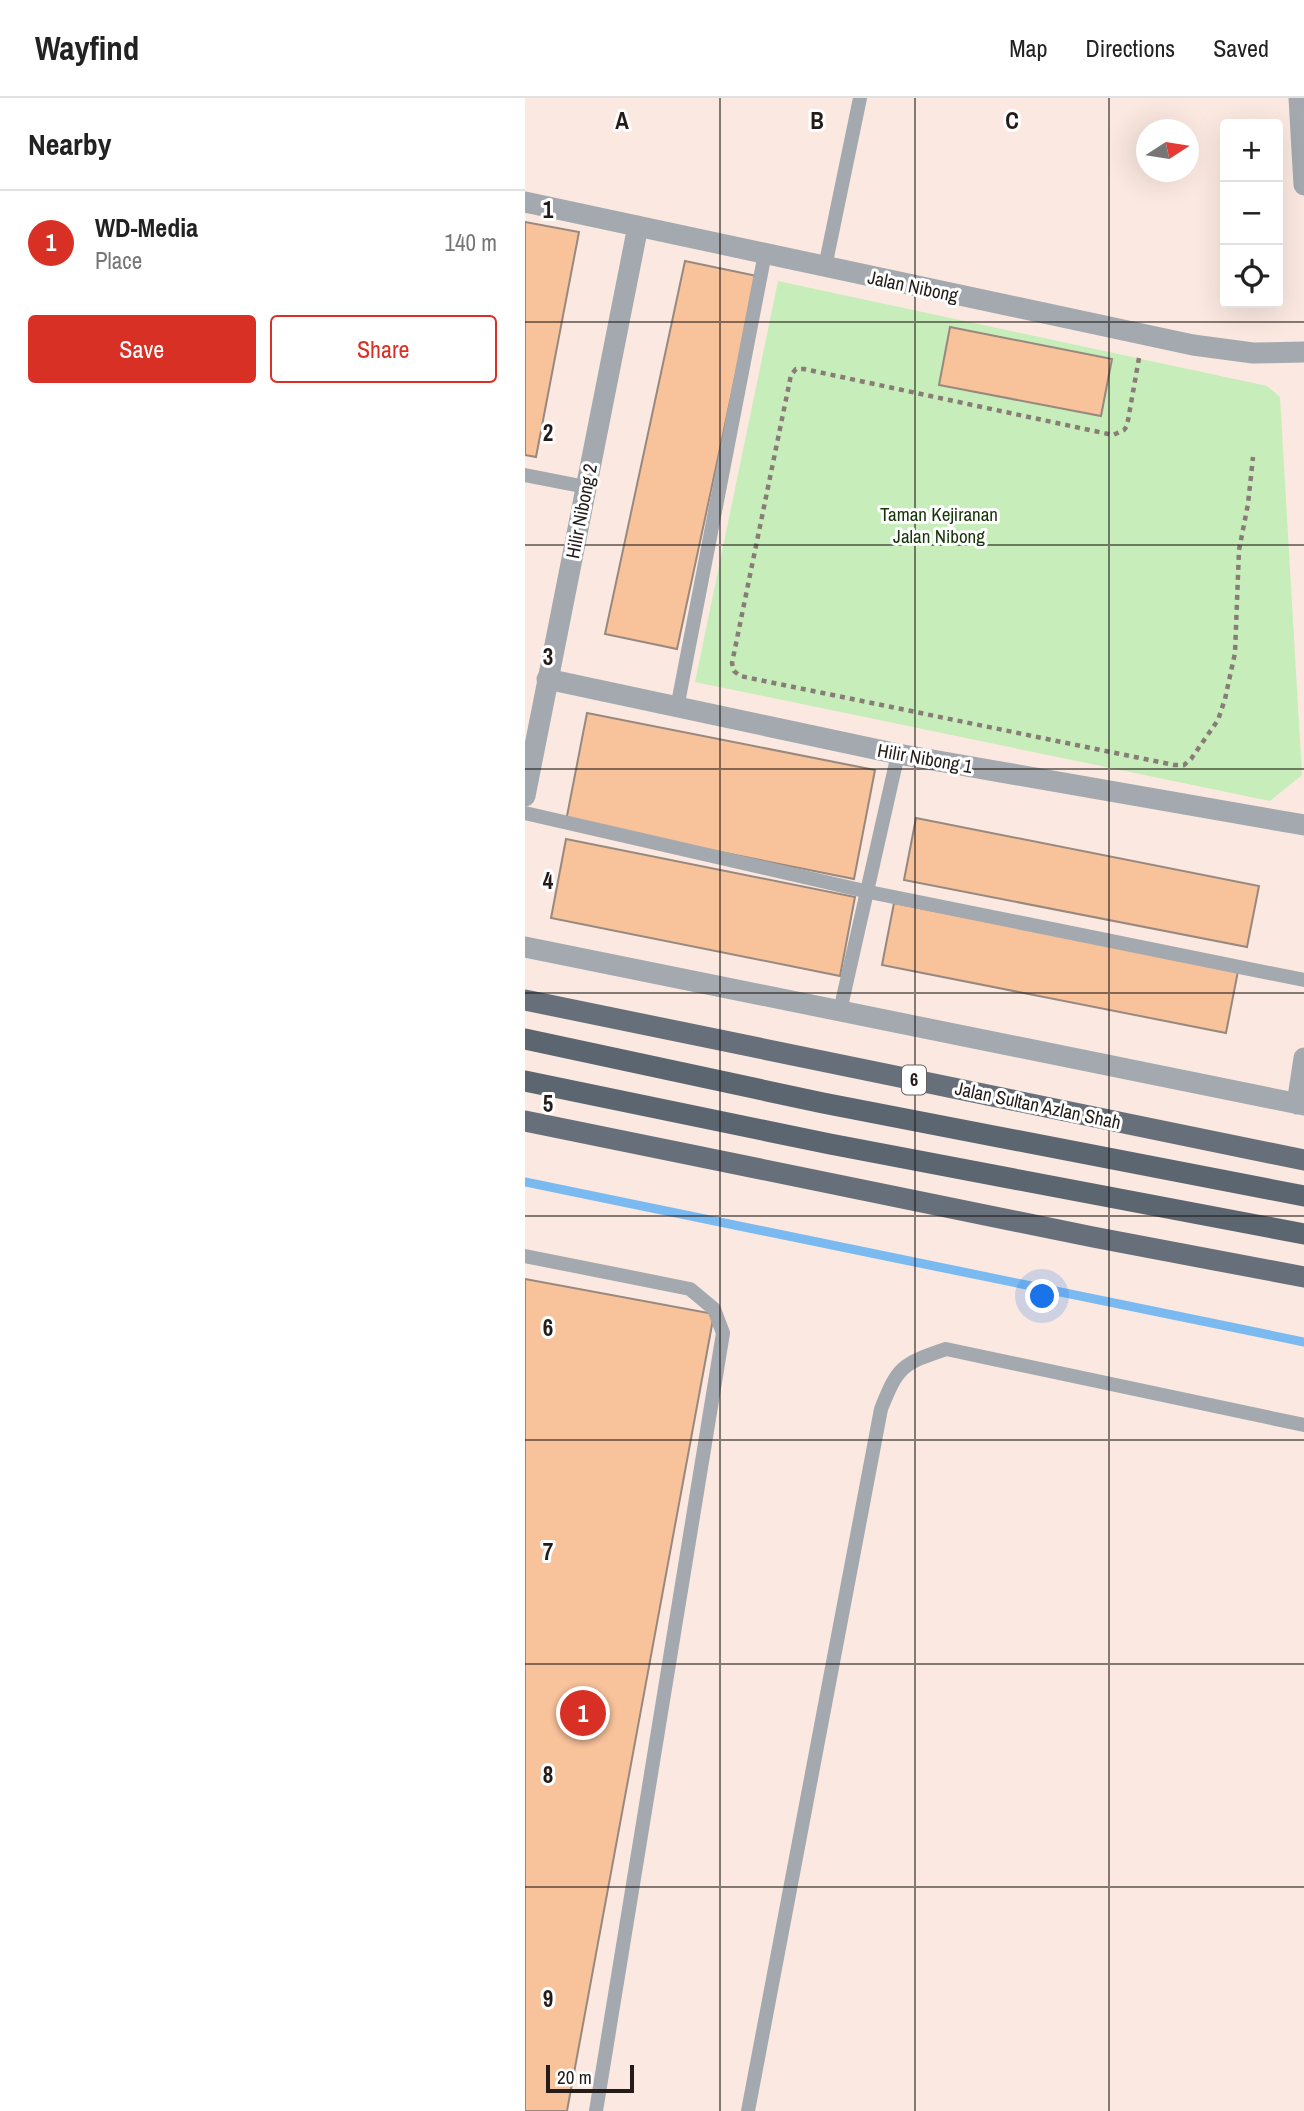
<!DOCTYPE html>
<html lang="en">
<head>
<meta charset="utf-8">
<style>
	:root { --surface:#fff; --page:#f6f6f6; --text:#222; --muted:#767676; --line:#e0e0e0; --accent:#d93025 }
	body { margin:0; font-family:"Archivo Narrow",sans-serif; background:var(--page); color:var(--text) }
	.controls { position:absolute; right:21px; top:21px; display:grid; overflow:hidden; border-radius:7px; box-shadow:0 7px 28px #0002 }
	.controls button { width:63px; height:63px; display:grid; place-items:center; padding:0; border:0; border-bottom:2px solid var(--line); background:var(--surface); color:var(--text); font:35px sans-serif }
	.compass { position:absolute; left:611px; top:21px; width:63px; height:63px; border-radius:50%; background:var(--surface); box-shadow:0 7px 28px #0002; rotate:78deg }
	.scale { position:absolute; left:21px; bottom:18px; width:88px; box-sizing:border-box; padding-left:7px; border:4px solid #231c19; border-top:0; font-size:19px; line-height:24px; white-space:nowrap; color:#231c19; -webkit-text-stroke:5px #fff; paint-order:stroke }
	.you { position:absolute; left:518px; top:1199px; width:24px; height:24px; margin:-18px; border:5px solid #fff; border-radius:50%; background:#1a73e8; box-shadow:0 0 0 10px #1a73e833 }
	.badge { display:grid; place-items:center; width:46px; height:46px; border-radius:50%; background:var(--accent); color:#fff; font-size:23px; font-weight:700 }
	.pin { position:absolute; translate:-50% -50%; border:4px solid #fff; box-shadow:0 2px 7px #0006 }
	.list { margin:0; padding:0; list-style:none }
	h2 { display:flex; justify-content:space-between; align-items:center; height:91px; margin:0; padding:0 28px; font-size:30px }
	h2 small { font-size:23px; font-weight:400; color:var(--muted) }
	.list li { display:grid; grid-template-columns:46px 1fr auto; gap:21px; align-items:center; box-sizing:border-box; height:105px; padding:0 28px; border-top:2px solid var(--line) }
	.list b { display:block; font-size:26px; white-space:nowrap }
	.list p { margin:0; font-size:23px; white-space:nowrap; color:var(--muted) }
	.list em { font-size:23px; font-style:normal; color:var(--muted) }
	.actions { display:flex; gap:14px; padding:21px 28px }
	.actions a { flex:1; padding:16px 0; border:2px solid var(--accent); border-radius:7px; text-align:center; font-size:24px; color:var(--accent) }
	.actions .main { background:var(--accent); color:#fff }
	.icon { flex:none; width:38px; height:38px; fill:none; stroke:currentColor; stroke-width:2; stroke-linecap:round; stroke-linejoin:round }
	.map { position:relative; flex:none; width:779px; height:2013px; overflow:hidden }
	header { display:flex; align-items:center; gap:42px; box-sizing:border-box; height:98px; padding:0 35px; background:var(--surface); border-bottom:2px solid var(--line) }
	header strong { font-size:33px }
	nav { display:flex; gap:38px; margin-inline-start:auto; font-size:24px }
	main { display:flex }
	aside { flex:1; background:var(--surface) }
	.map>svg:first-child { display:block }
	.green { fill:#c7edba }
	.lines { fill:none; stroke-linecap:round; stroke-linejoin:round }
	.stream { stroke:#7bbaf0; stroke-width:9 }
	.building { fill:#f8c29b; stroke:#97897f; stroke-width:2 }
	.path { stroke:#887c77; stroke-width:4.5; stroke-dasharray:5 5; stroke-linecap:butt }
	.service { stroke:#a3a9ae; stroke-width:14 }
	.minor { stroke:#a3a9ae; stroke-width:21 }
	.primary { stroke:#67707a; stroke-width:21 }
	.trunk { stroke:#5c6670; stroke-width:21 }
	.grid { fill:none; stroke:#231c19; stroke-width:2; stroke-opacity:0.55 }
	.labels { text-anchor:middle; stroke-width:6; stroke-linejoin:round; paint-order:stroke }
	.shield { fill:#fff; stroke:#65605e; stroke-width:2 }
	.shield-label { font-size:18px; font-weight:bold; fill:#231c19 }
	.street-label { font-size:19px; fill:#231c19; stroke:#fff }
	.park-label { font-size:19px; fill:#163508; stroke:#fff }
	.grid-label { font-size:23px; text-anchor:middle; font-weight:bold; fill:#231c19; stroke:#fff; stroke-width:6; stroke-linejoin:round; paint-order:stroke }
</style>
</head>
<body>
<header>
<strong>Wayfind</strong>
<nav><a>Map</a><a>Directions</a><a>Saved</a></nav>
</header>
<main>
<aside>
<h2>Nearby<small></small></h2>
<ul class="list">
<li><span class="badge">1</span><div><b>WD-Media</b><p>Place</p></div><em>140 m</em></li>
</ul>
<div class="actions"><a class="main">Save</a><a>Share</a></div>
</aside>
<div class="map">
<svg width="779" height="2013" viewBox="0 0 779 2013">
	<rect width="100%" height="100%" fill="#fbe9e1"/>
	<path class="green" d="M 253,183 L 742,288 L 755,299 L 777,677 L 745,703 L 170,584 Z"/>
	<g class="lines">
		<path class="stream" d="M 0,1084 L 779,1244"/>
	</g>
	<path class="building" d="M 0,124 L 54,134 L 11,359 L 0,357 Z
		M 160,163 L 232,178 L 152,551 L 80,536 Z
		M 425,229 L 587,261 L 576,318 L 414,287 Z
		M 62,615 L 350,672 L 329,781 L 41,723 Z
		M 391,720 L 734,788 L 722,849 L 379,782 Z
		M 41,741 L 330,799 L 315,878 L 26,820 Z
		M 369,805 L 713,873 L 701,935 L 357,867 Z
		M 0,1181 L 189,1216 L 42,2013 L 0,2013 Z"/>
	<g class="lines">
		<path class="path" d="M 614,260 L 602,328 L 599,332 L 588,337 L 279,271 L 271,271 L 266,277 L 207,565 L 209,573 L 215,578 L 649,667 L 659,667 L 666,661 L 693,622 L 700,601 L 710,555 L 714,452 L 723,406 L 728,359"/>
		<path class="service" d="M 300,169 L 335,0
			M 0,377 L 61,389
			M 152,610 L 240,155
			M 0,715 L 344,794 L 779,882
			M 315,913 L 373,656
			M 0,1158 L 165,1191 L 189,1211 L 198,1235 L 71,2013
			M 223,2013 L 356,1311 C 373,1268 377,1266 421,1251 L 779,1327"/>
		<path class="minor" d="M 774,0 L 779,87
			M 0,104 L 668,247 L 728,255 L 779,254
			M 22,581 L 373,656 L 779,727
			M 0,698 L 113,128
			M 0,849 L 779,1007
			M 772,1006 L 779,960"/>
		<path class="primary" d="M 0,902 L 779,1062
			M 0,1023 L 568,1139 L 779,1179"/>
		<path class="trunk" d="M 0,941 L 298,1005 L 779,1098
			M 0,983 L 305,1046 L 779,1136"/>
	</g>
	<path class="grid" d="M 195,0 L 195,2013M 390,0 L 390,2013M 584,0 L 584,2013M 0,224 L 779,224M 0,447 L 779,447M 0,671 L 779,671M 0,895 L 779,895M 0,1118 L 779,1118M 0,1342 L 779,1342M 0,1566 L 779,1566M 0,1789 L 779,1789"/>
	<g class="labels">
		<rect class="shield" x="377" y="967.5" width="24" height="29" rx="5"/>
		<g class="shield-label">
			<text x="389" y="988">6</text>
		</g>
		<g class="street-label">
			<text transform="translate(388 188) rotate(12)" y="7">Jalan Nibong</text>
			<text transform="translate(56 413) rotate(-79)" y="7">Hilir Nibong 2</text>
			<text transform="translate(400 660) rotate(10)" y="7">Hilir Nibong 1</text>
			<text transform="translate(513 1007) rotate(12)" y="7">Jalan Sultan Azlan Shah</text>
		</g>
		<g class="park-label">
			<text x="414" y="423">Taman Kejiranan<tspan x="414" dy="22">Jalan Nibong</tspan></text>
		</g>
	</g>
	<g class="grid-label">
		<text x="97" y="31">A</text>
		<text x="292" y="31">B</text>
		<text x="487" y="31">C</text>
		<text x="23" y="120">1</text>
		<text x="23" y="343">2</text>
		<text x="23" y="567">3</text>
		<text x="23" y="791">4</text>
		<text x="23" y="1014">5</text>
		<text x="23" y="1238">6</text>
		<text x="23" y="1462">7</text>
		<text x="23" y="1685">8</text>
		<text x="23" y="1909">9</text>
	</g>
</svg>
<div class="controls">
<button>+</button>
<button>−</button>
<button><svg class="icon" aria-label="locate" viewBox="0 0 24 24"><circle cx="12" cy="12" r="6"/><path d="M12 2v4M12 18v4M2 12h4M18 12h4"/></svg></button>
</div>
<svg class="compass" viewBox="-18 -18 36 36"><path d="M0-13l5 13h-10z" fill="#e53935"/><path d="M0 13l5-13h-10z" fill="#767676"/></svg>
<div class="scale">20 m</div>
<div class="you"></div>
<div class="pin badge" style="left:58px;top:1615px">1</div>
</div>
</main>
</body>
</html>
